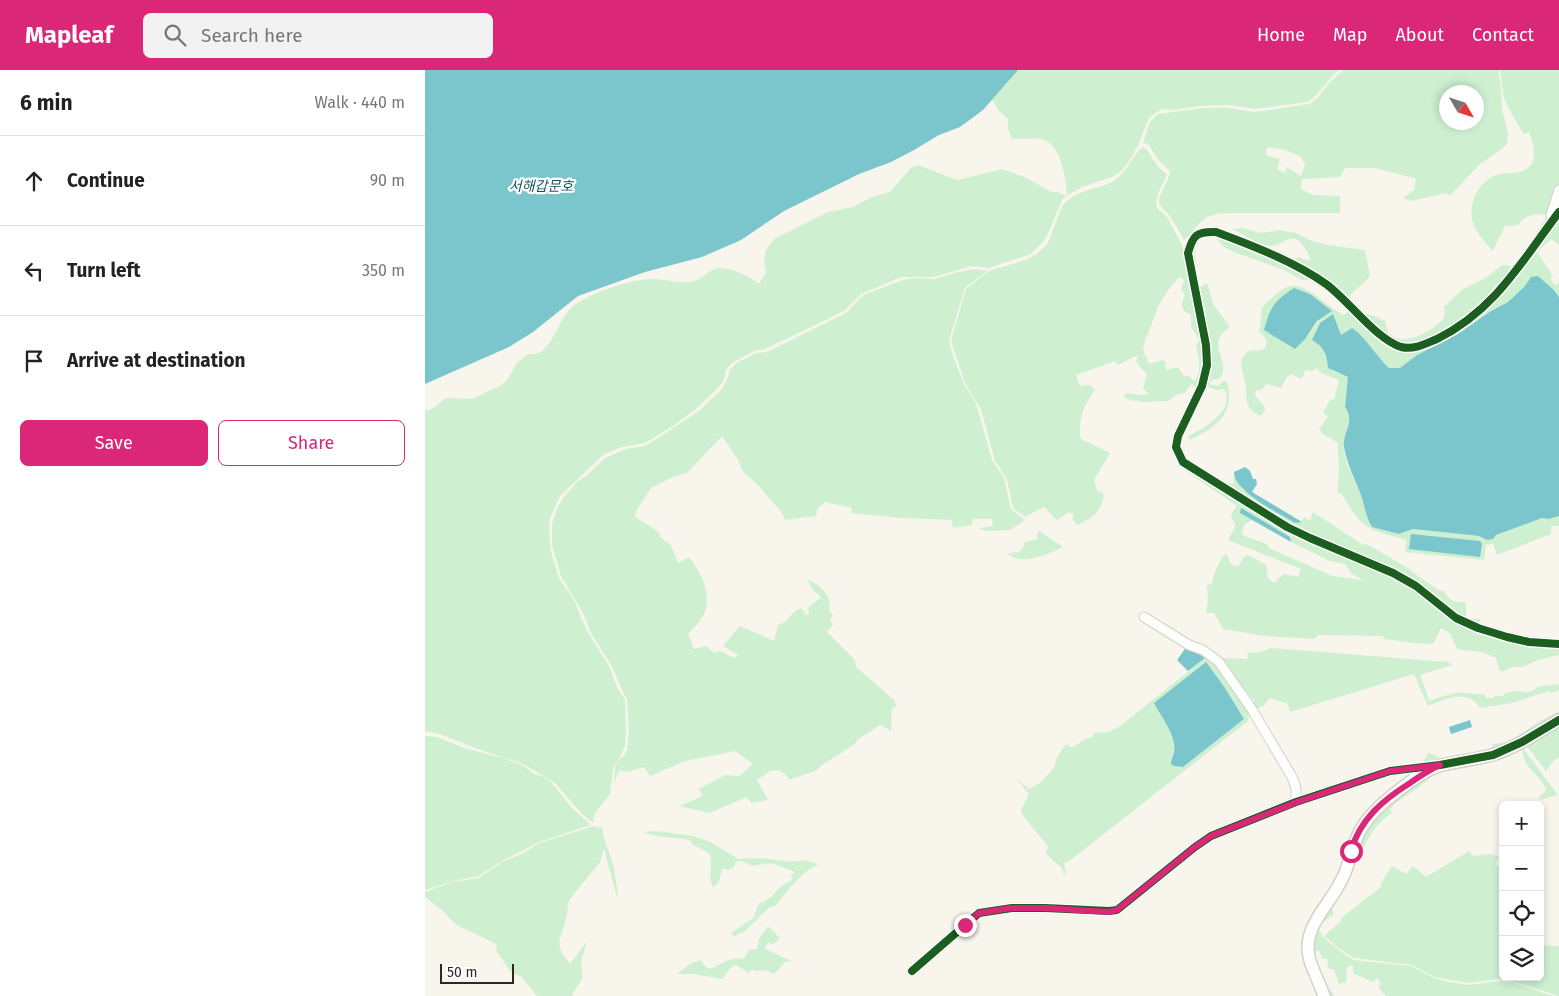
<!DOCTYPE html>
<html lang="en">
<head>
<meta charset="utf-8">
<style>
	:root { --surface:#fff; --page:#f2f2f2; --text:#222; --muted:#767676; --line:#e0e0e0; --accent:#db2777 }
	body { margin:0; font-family:"Fira Sans","Noto Sans KR",sans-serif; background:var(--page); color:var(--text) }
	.controls { position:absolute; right:15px; bottom:15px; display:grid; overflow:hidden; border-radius:8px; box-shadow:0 2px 8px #0003 }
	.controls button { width:45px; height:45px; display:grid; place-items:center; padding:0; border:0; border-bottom:1px solid var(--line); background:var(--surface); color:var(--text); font:25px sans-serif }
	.compass { position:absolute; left:1014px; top:15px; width:45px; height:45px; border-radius:50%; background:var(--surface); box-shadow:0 2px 8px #0003; rotate:129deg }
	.scale { position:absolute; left:15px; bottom:12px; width:74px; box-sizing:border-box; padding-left:5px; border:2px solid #2b2924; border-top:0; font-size:14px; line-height:18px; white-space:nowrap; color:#2b2924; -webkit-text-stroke:4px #fff; paint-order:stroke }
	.stop { position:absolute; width:15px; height:15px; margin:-11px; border:4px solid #db2777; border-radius:50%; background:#fff }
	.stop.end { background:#db2777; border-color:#fff; box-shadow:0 1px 5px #0008 }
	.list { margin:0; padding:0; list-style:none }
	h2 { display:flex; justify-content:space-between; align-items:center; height:65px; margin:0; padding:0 20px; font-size:21px }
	h2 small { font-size:16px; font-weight:400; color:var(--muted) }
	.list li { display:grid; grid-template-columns:32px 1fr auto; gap:15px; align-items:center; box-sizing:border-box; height:90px; padding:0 20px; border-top:1px solid var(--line) }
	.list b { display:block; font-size:19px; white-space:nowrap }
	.list em { font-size:16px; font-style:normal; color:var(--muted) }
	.actions { display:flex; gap:10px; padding:15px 20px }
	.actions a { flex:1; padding:11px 0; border:1px solid var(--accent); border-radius:8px; text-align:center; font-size:18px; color:var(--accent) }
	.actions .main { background:var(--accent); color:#fff }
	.icon { flex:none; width:28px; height:28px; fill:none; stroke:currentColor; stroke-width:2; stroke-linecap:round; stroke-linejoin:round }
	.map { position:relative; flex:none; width:1134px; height:926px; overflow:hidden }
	header { display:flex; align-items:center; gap:30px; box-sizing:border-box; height:70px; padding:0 25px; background:var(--accent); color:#fff }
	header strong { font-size:24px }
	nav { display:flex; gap:28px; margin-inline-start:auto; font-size:18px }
	.search { width:350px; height:45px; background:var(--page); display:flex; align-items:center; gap:12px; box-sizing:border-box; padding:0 18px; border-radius:8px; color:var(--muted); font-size:19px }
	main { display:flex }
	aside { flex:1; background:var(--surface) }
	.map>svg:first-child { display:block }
	.green { fill:#cef0d1; fill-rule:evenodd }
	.water { fill:#7ac6cc }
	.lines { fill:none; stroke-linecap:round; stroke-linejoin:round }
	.minor-casing { stroke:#d3d1ca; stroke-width:11 }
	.tertiary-casing { stroke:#d3d1ca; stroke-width:14 }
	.minor { stroke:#fefefc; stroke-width:9 }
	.tertiary { stroke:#fefefc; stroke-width:11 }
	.cycleway-casing { stroke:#fff; stroke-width:11 }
	.cycleway { stroke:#1b5e20; stroke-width:8 }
	.route { stroke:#db2777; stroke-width:6 }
	.labels { text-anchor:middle; stroke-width:4.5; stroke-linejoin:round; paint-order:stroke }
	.water-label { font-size:14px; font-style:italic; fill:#16545b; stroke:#fff }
</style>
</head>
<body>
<header>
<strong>Mapleaf</strong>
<div class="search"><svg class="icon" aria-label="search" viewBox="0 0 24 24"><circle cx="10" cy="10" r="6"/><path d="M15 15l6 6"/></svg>Search here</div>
<nav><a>Home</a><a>Map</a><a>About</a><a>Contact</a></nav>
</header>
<main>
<aside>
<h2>6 min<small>Walk · 440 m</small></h2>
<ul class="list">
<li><svg class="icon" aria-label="ahead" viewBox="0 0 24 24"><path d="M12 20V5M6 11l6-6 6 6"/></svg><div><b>Continue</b></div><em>90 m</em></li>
<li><svg class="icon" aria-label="left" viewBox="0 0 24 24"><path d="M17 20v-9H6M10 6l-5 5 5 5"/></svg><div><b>Turn left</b></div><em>350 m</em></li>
<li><svg class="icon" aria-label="arrive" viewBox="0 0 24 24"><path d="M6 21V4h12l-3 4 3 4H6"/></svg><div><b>Arrive at destination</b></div></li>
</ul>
<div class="actions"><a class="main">Save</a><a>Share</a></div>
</aside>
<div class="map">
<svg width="1134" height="926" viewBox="0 0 1134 926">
	<rect width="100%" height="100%" fill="#f7f5ec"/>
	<path class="green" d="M 593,0 L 913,0 C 903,10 894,24 883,32 L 829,39 L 804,35 L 774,36 L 749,40 L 738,39 L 730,43 L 724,48 L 713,75 L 704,92 L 696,101 L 687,107 L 657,117 L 638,128 L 621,168 L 606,184 L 563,198 L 546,196 L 509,207 L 476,207 L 436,224 L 419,241 L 340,279 L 329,281 L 307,293 L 301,300 L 299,310 L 292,319 L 272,338 L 248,356 L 220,373 L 197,377 L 178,385 L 135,426 L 125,448 L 124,460 L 126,482 L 134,508 L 149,530 L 161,559 L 184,596 L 192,617 L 200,630 L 201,663 L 200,677 L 188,699 L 185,724 L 170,743 L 168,753 L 157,744 L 130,713 L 98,694 L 50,678 L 15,664 L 0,661 L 0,341 L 7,339 L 21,328 L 47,329 L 77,315 L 84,307 L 91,294 L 103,284 C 109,284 116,284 120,278 C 133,265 136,242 154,232 C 175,220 202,210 227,209 C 240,208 254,215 269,211 C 279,209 284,198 296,198 C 309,198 324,207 334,214 L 341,202 L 339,192 L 341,180 L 349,169 L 403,142 L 428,137 L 447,127 L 465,122 L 486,98 L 493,95 L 532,110 L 577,99 L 599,107 L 627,122 L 632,122 L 642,126 C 641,111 637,76 619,70 C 610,67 597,69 587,69 L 583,59 L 583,49 L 574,41 L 567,29 Z
		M 918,0 L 1073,0 L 1076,18 L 1077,39 L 1083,64 L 1082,73 L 1079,77 L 1054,95 L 1025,126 L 1021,123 L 986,131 L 978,128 L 989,120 L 991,109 L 951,98 L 920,98 L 915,107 L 877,109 L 876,119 L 888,125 L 915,126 L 915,143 L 801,143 C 771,146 778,154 759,170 L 745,146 L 734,134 C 733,122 744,113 745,101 L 734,91 L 723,74 L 718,73 L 724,53 L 733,44 L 778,38 L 804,38 L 830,42 L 885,34 L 892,28 L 905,12 ZM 1052,22 L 1052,52 L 1022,52 L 1022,22 ZM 842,77 L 861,80 L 876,87 L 880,95 L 876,106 L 862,97 L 860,103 L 852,99 L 855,89 L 841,85 Z
		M 1075,0 L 1134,0 L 1134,113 L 1126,133 L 1125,152 L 1093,196 L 1090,195 L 1123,145 C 1111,143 1100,144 1093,155 L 1080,156 L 1068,181 C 1060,172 1049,161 1047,149 C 1044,133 1054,112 1069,106 C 1080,101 1096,106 1105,96 C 1113,87 1107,71 1104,62 L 1099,64 C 1092,53 1084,40 1079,28 C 1078,24 1076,5 1075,0 Z
		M 718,77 L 722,80 L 734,98 L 742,104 C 738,116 729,125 732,138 L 742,147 L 761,183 L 779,291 L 775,317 L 770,317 L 767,314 L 759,323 L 751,325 L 744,331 L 718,332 L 705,330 L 698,326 L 701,323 L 717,325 L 723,324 L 718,317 L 722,305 L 711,292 L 713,285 L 693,295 L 690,291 L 651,305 L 655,316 L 664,315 L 670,320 C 659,334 652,351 656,369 L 685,383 L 669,410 L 673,423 L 676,421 L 679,426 C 675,443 668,448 652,455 L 647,448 L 649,445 L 644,442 L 632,450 L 619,437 L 600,447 L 588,438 L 582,409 L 570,391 L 556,339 L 540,313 L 526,271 L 541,219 L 564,201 L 600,190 L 612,184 L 623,173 L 637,136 C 652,118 673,121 690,110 C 704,100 707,85 718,77 ZM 754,207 L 759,210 L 756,218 L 760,226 C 754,235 757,241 766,245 L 766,257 L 774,270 L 771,275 C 773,287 778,300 769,311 L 764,306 L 759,306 L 753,297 L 742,300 L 740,296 L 741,292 L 737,290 L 724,294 L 718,280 L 720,271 L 734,235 L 744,219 Z
		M 1134,146 L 1134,175 L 1126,169 L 1112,182 L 1128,206 L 1125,208 L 1130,215 L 1134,213 L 1134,227 L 1129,220 L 1106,207 L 1100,216 L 1083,232 L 1066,241 L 1033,264 L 992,285 L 975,298 L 964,298 C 952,287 939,265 927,258 L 916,265 L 887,269 C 902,279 900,287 909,302 L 924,307 L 920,337 C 930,350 920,359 919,373 C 917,390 931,412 937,428 C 940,438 941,447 947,457 L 974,464 L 988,459 L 1054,466 L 1062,470 L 1068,469 L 1071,465 L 1117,448 L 1124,449 L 1134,446 L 1134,456 L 1126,456 L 1126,464 L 1072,485 L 1068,473 L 1063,475 L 1061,473 L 1059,490 L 980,482 L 982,470 C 940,459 939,460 916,423 L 913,423 C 912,414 914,407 914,398 C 914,389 912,382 913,373 L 898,364 L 894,359 L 903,347 L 898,342 L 906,329 L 909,330 L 914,310 L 896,303 L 891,298 L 887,301 L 881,300 L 876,309 L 866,304 L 862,307 L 856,318 L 842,314 L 835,321 L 831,320 L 830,325 L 839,336 L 840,340 L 836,346 C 831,344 827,341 824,337 C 820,331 822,324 821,317 C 820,306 811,293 821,283 C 826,277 838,285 841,275 C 843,269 838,266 834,262 C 836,255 836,242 837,238 C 839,234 845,230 848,227 C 865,210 875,214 893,227 C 902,233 909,241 919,245 L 926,238 L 981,280 L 1059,241 ZM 885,224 L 893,251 L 880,269 Z
		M 818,158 L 836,163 L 854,160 L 871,163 L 887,171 L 902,175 L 940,180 L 945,206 C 942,209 939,213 936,215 C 930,221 925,222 924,231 L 866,192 L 874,187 L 884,191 C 885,186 884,184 881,180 C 866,154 858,181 840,175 C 829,172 818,164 807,159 Z
		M 788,164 L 810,172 L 891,210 L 877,210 L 859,200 L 809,182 L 800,178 Z
		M 769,174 L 774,218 L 782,213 L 788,234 L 803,254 L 804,258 C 778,275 809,291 794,309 L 787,310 L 784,314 L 793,316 L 799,310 L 802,312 C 810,345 792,356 765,370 L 763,366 C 779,358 811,341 799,319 L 791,320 L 781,316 L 782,304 L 766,185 Z
		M 1077,195 L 1082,195 L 1091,198 L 1075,218 L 1022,261 L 995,274 L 977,273 L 968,270 L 937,243 L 950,246 L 960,251 L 963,263 C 966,265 970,268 974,269 C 989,271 1013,258 1020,246 L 1019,237 L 1038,219 L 1062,207 Z
		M 550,199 L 562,201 L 540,218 L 524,271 L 528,286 L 539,314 L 550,331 L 553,340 L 567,390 L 579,408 L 586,439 L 600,450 L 585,460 L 560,461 L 554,458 L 568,456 L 567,449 L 548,449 L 547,455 L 528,458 L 527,450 L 476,448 L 426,443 L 427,438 L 400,432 L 393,438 L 391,446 L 360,450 L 357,443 L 332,414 L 319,403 L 313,390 L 297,366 L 262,403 L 250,406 L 226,418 L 211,441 L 210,447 L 234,462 L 236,468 L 246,475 L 253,493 L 264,487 C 277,503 290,530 276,549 C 273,555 267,559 263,564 L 269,579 L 281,576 L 289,583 L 295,581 L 309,588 L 313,585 L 298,576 L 315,556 L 349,571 L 353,555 C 363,553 365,542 376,538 L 381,545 L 384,544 L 383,538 L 396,527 L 389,521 L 382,510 C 395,513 408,527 404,541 L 408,545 L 405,549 L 408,555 L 402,562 L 430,590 L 431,597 L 469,630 L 472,636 L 467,639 L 466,661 L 455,655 L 432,670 L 430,674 L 397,695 L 392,700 L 364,710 L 361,705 L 354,700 L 345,701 L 332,710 L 343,730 L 326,733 L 322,727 L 284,743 L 254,736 L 278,726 L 274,719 L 300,705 L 314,706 L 328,694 L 310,681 L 260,691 L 225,706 L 219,697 L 202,702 L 194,700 L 189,714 L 190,698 L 193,690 L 199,686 L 202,680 L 204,662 L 202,630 L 185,593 L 166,563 L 158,543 L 136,506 L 127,475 L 127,454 L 133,436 L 138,428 L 152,412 L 162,405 L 180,388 L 201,379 L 219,376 L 225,373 L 274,341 L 297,319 L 302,310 L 305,300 L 310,294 L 331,283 L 342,282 L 421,243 L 438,225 L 478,210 L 489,208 L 510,209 L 529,203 Z
		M 760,388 C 774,398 791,411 808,414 L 809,405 L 818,420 L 877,452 L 879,447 L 885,451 L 888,442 L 938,475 L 942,474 L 981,497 L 1013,520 L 1019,521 C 1024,531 1031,533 1041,532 L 1041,548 L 1055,549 L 1054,556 L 1040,550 L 992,514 L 883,465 L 763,393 Z
		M 755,392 L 803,425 L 868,464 L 973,508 L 1031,549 L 1134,577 L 1134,585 L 1113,590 L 1097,597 L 1087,597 L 1078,602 L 1074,599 L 1071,588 L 1057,582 L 1032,579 L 1025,563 L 1016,558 L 1008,574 L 989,573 L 960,569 L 957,566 L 894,565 L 889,569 L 840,566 L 798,559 L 789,543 L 781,543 L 783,530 L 782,515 L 787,514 C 788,504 794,490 801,484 L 806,494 L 813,497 L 816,493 L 817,488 L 823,485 L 841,495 L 843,508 L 849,513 L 859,504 L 873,507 L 876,499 L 803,470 L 809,459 L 810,454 L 806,447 L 808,441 L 812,436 L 761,401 ZM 827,450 L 865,466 L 866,472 L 905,491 L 920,494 L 927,504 L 938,510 L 907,506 L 844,478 L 842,474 L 817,465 L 819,455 Z
		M 613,460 L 638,477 C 626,483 608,491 594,489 C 590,489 586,486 583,484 C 593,480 596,486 600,472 L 612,469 Z
		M 846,578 L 1023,592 L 1027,595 L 995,605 L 1004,630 C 1014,629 1021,624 1031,623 C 1041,622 1049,625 1059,624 L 1061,628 L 1068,628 L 1070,626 L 1078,626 C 1084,619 1094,622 1102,622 C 1107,622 1109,619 1113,617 C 1119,615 1128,616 1134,614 L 1134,620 L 1127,623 L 1124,621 L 1087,633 L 1055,638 C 1042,618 1021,629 1003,636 L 989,604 L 865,642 L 862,633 L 844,628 L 839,636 L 829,639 L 827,635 L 830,631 L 815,615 L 797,588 L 822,589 L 823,583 L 837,582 Z
		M 784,585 L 825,640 L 823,643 L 824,647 L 823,651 L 643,792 L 639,793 L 641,803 L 638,804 L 637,798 L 621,784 L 623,776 L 598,746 L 596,740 L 604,724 L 591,708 L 604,719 L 616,712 L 625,702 L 629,698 L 633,685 L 641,674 L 647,678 L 660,669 L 668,667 L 669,663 L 683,662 L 694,657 ZM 800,618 L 819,649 L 758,697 L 746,689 C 756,671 737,649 730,633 Z
		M 1134,641 L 1134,647 L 1067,683 L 988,695 L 877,727 L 874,726 L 961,697 L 996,692 L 1000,689 L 1003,683 C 1009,684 1012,688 1018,688 C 1033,690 1049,684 1064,682 L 1068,674 L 1084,672 L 1112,653 Z
		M 1134,652 L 1134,688 L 1129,690 L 1121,701 L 1104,679 L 1102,673 Z
		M 0,666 L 12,667 L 39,678 L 78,688 L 99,696 L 109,704 L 119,707 L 126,712 L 146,737 L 166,755 L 114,772 L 77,791 L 54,806 L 28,811 L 0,820 Z
		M 1097,677 L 1133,725 L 1114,730 L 1115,725 L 1119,723 L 1121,719 C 1113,700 1099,703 1097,677 Z
		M 1017,698 L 994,717 L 969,734 L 965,740 L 967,743 C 946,756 938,779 927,801 C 921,812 914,823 907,835 L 907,839 L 909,844 L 890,858 L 946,749 L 972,726 Z
		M 169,756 L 178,758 L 178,765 L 188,794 L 193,823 L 192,827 L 179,779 L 175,792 L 145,829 C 142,835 143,841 141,849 C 135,873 128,872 145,894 L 162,871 L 156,892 L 158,908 L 147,924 L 148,926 L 112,926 L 96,906 L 89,904 L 85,901 L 72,882 L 71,874 L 30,854 L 17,840 L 0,827 L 0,822 L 27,812 L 54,808 L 77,792 L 97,784 L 114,773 Z
		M 231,761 L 269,766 L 285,772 L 314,789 L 337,788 L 364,792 L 378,790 L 394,794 C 375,802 363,821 350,836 L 345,837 L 319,862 L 309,866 L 306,863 L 328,848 L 334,833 L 339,832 C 343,828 346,828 349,824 C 355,816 358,815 367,810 L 366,805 L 370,802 L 347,793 L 327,796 L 318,791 L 311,791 L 308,798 L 302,800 L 298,798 L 293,813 L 288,817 C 282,807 288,794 285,784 L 267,774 L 265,770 C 252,767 230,768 219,762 Z
		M 1044,781 L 1047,786 L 1064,784 L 1074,786 L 1070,795 L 1078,797 L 1078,907 L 1115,907 L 1115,875 L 1134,876 L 1134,926 L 1088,912 L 1074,909 L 1044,913 L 1026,910 L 1009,907 L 987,895 L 929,888 L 916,880 L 899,866 L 916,851 L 916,848 L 956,817 L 956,813 L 967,796 L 981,804 L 988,796 L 1001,807 Z
		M 343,856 L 355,868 L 348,874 L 343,873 L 339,878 L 366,891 L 360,892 L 349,904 L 340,900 L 331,901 L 327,899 L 324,903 L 311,895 L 307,896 L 297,909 L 269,904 L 252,904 L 265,894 L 275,890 L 281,897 L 285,899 C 296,894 304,887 316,889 L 320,887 L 324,880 L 332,879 L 334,869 Z
		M 893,859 L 898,867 L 915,881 L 928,890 L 986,896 L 1009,908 L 1025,912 L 1044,915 L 1074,911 L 1088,913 L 1129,926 L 961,926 L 954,918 L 955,911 L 952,908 L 948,912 L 928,903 L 928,895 L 922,897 L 921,912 L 914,914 L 909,900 L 903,898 L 902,889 L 897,888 L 894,881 L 891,880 C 890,891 894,902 899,912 C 902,918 907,920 909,926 L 900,926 C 895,913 877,867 893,859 Z"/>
	<path class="water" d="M 0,0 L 593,0 L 558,40 L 535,57 L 514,65 L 489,80 L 466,92 L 434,104 L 359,141 L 316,170 L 277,187 L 220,202 L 153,226 L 108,262 L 84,277 L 0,314 Z
		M 1113,206 L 1129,220 L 1134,227 L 1134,446 L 1124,449 L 1117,448 L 1071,465 L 1068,469 L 1062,470 L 1054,466 L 988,459 L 974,464 L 947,457 C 941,447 940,438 937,428 C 931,411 922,395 919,377 C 917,362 931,352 920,337 L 923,307 L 903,298 C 902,284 899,277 887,270 L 895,253 L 908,244 L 916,265 L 927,258 C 939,265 952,287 964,298 L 975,298 L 992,285 L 1033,264 L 1066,241 L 1083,232 L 1100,216 L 1106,207 Z
		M 869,218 L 885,224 L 907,241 L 892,251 L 880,269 L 870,279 L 839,260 C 846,236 848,232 869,218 Z
		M 820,397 L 825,401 L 828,409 L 831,409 L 832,414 L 827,422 L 877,452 L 870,453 C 855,444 808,421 809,402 Z
		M 816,438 L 865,467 L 866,472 L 815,443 Z
		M 986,464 L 1055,471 L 1057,474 L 1055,487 L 984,479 Z
		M 762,576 L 784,585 L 763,601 L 752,590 Z
		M 781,592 L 800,618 L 819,649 L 758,697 L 749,696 L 746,694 C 746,689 748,687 749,682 C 752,666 736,647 729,633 Z
		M 1045,650 L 1047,657 L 1026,664 L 1024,657 Z"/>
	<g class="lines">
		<defs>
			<path id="minor" d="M 1134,142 C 1097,191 1070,240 1012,269 C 1000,274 989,280 976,277 C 952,270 923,230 901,214 C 870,192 826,175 791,162 C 772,161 768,165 763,183 L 781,275 L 782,295 L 777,316 L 753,366 L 751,377 L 758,392 L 862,457 L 885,468 L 968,503 L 991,516 L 1031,548 L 1053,558 L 1082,567 L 1104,572 L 1134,574
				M 1127,151 L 1126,145 L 1134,120
				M 719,547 L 764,575 L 778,580 L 794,592 L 826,638 L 867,707 L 871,718 L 871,732
				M 487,901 L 554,843 L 587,838 L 620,838 L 684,841 L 692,840 L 770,777 L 786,766 L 871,732 L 965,701 L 1010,696"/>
			<path id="tertiary" d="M 899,926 C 895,914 889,903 885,891 C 875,857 905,836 917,809 C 927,790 927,770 940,753 C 952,735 994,702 1014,696 C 1031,691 1050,690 1067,685 C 1091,678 1113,662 1134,650"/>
		</defs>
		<use href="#minor" class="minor-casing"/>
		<use href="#tertiary" class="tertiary-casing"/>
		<use href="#minor" class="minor"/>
		<use href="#tertiary" class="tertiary"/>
		<defs>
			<path id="cycleway" d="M 1134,142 C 1097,191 1070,240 1012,269 C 1000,274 989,280 976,277 C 952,270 923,230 901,214 C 870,192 826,175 791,162 C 772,161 768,165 763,183 L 781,275 L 782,295 L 777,316 L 753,366 L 751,377 L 758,392 L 862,457 L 885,468 L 968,503 L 991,516 L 1031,548 L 1053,558 L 1082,567 L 1104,572 L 1134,574
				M 487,901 L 554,843 L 587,838 L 620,838 L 684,841 L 692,840 L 770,777 L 786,766 L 871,732 L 965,701 L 1015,695 L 1068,685 L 1097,672 L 1134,650"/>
		</defs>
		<use href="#cycleway" class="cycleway-casing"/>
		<use href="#cycleway" class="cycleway"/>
	</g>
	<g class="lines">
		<path class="route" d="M 540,855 L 554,843 L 587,838 L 620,838 L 684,842 L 692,840 L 770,777 L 786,766 L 872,732 L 965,701 L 1015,695 C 1004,700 995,706 985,713 C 958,730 935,749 926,781"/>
	</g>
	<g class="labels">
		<g class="water-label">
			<text x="116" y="121">서해갑문호</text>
		</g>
	</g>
</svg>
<div class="controls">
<button>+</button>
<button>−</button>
<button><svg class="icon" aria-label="locate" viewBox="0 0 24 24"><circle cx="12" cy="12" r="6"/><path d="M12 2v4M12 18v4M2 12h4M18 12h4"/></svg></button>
<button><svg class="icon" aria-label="layers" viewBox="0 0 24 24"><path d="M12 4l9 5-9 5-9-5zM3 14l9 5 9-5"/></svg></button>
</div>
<svg class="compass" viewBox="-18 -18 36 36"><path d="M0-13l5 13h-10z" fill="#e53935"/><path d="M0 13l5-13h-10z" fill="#767676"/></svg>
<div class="scale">50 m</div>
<div class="stop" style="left:926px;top:781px"></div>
<div class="stop end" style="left:540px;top:855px"></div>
</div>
</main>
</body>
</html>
